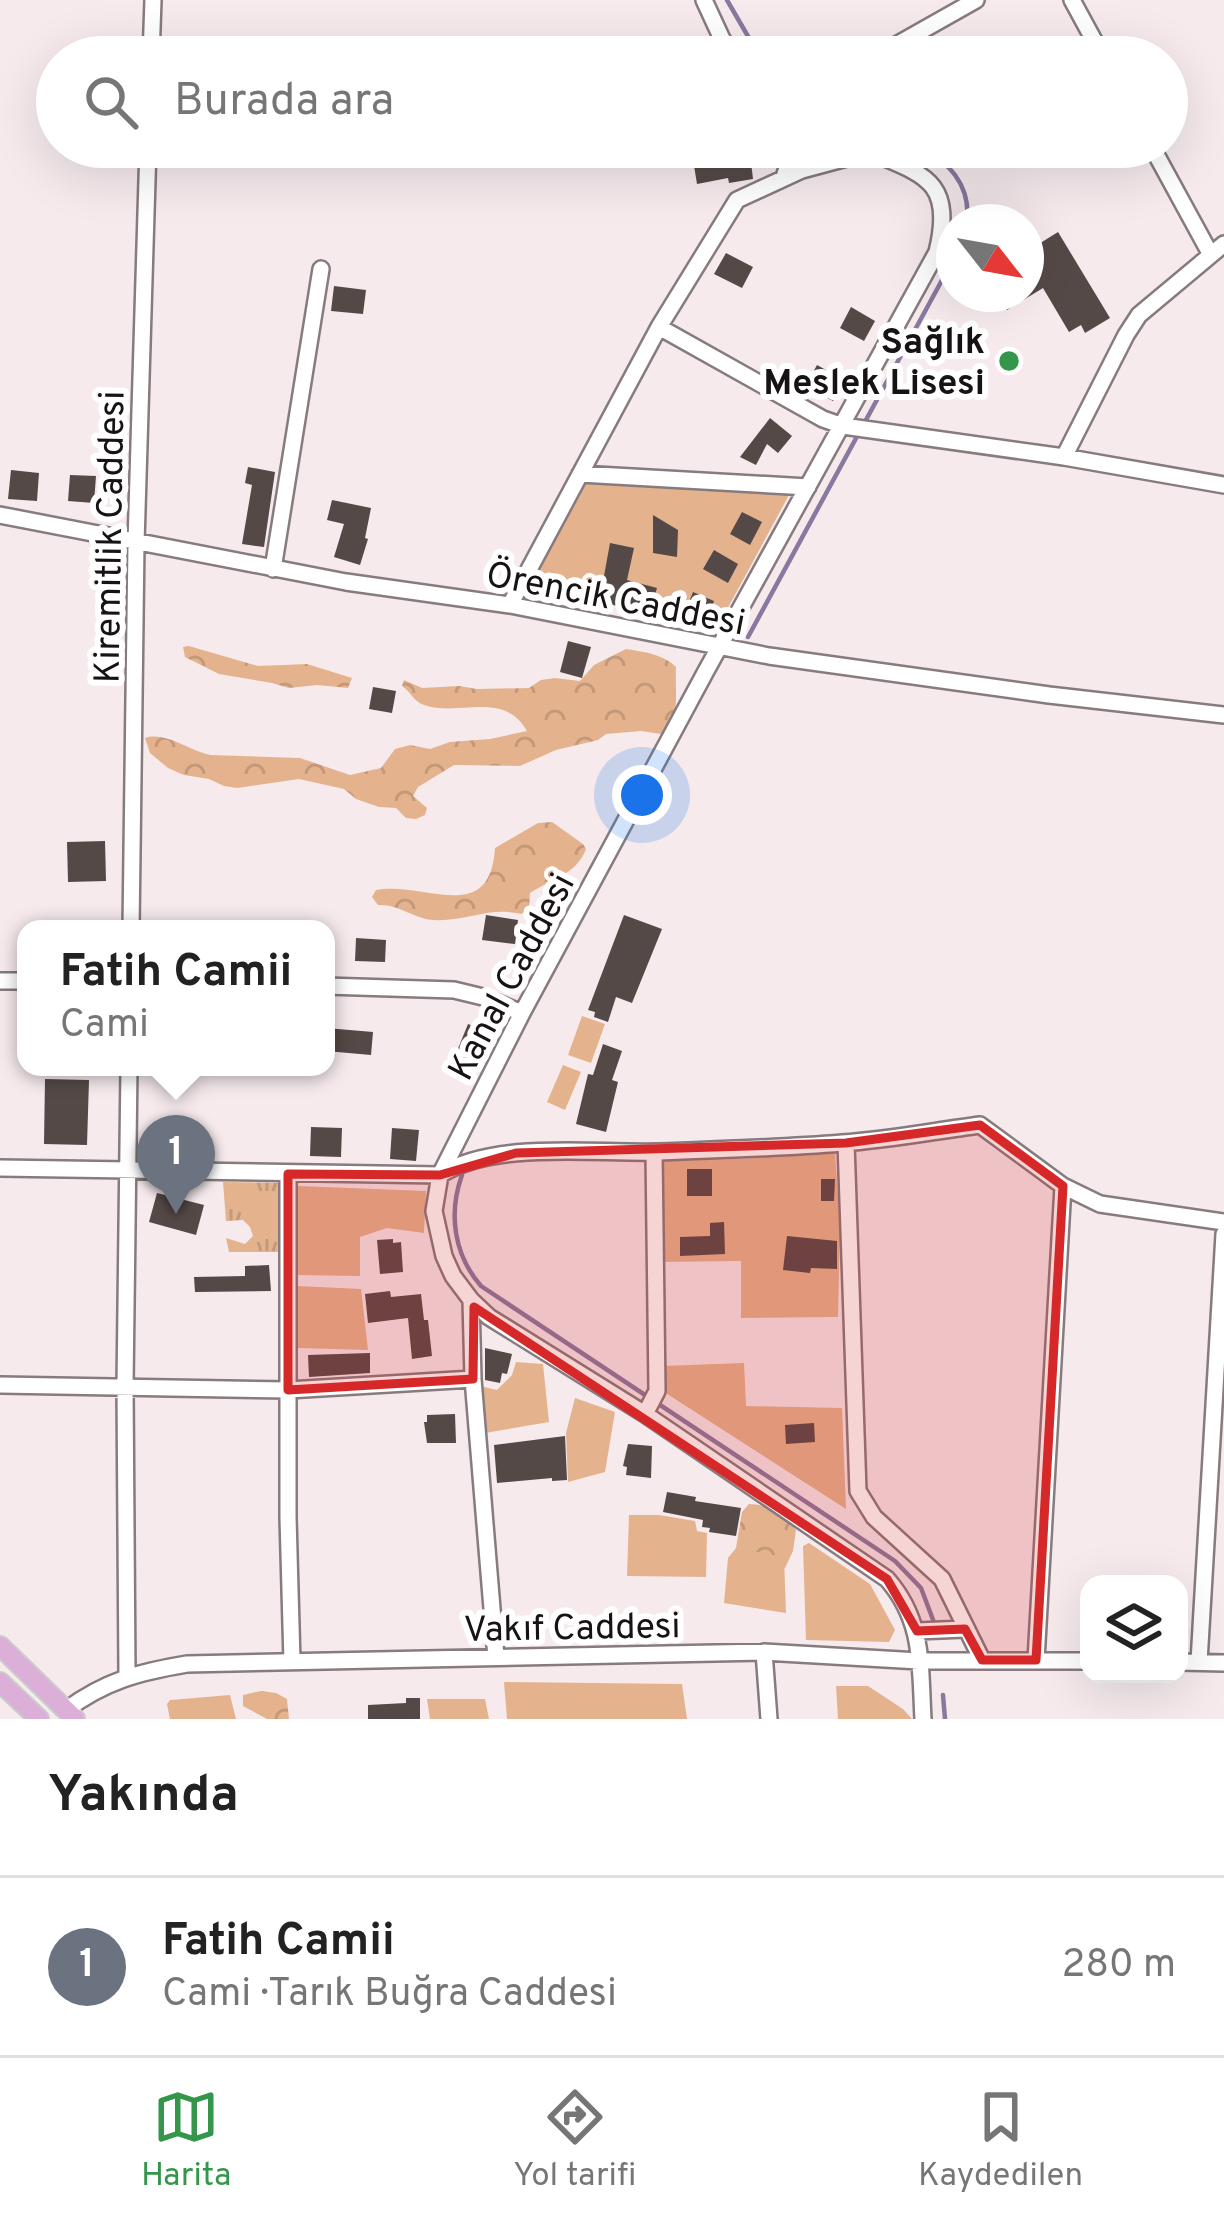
<!DOCTYPE html>
<html lang="tr">
<head>
<meta charset="utf-8">
<style>
	:root { --surface:#fff; --page:#f6f6f6; --text:#222; --muted:#767676; --line:#e0e0e0; --accent:#34964a }
	body { margin:0; font-family:Overpass,sans-serif; background:var(--page); color:var(--text) }
	.controls { position:absolute; right:36px; bottom:36px; display:grid; overflow:hidden; border-radius:24px; box-shadow:0 12px 48px #0002 }
	.controls button { width:108px; height:108px; display:grid; place-items:center; padding:0; border:0; border-bottom:3px solid var(--line); background:var(--surface); color:var(--text); font:60px sans-serif }
	.compass { position:absolute; left:936px; top:204px; width:108px; height:108px; border-radius:50%; background:var(--surface); box-shadow:0 12px 48px #0002; rotate:121deg }
	.you { position:absolute; left:642px; top:795px; width:42px; height:42px; margin:-30px; border:9px solid #fff; border-radius:50%; background:#1a73e8; box-shadow:0 0 0 18px #1a73e833 }
	.badge { display:grid; place-items:center; width:78px; height:78px; border-radius:50%; background:var(--accent); color:#fff; font-size:39px; font-weight:700 }
	.pin { position:absolute; translate:-50% -99px; filter:drop-shadow(0 3px 6px #0008) }
	.pin::after { content:''; position:absolute; top:63px; width:42px; height:36px; background:inherit; clip-path:polygon(0 0,100% 0,50% 100%) }
	.popup { position:absolute; left:17px; top:920px; width:318px; height:156px; box-sizing:border-box; display:grid; place-content:center; border-radius:24px; background:var(--surface); filter:drop-shadow(0 3px 9px #0005); font-size:39px; white-space:nowrap; color:var(--muted) }
	.popup b { font-size:45px; color:var(--text) }
	.popup::after { content:''; position:absolute; left:50%; top:100%; margin-left:-24px; border:24px solid transparent; border-top-color:var(--surface) }
	.list { margin:0; padding:0; list-style:none }
	h2 { display:flex; justify-content:space-between; align-items:center; height:156px; margin:0; padding:0 48px; font-size:51px }
	h2 small { font-size:39px; font-weight:400; color:var(--muted) }
	.list li { display:grid; grid-template-columns:78px 1fr auto; gap:36px; align-items:center; box-sizing:border-box; height:180px; padding:0 48px; border-top:3px solid var(--line) }
	.list b { display:block; font-size:45px; white-space:nowrap }
	.list p { margin:0; font-size:39px; white-space:nowrap; color:var(--muted) }
	.list em { font-size:39px; font-style:normal; color:var(--muted) }
	.icon { flex:none; width:66px; height:66px; fill:none; stroke:currentColor; stroke-width:2; stroke-linecap:round; stroke-linejoin:round }
	.map { position:relative; flex:none; width:1224px; height:1719px; overflow:hidden }
	.search { position:absolute; background:var(--surface); box-shadow:0 12px 48px #0002; left:36px; right:36px; top:36px; height:132px; display:flex; align-items:center; gap:30px; box-sizing:border-box; padding:0 42px; border-radius:66px; color:var(--muted); font-size:45px }
	.sheet { height:336px; background:var(--surface) }
	nav { display:flex; justify-content:space-around; align-items:center; box-sizing:border-box; height:168px; border-top:3px solid var(--line); background:var(--surface); font-size:33px; color:var(--muted) }
	nav a { display:grid; justify-items:center; gap:6px }
	nav .on { color:var(--accent) }
	.map>svg:first-child { display:block }
	.grass { fill:url(#grass-tufts) }
	.forest { fill:url(#forest-crowns) }
	.green { fill:#e4b38e }
	.lines { fill:none; stroke-linecap:round; stroke-linejoin:round }
	.stream { stroke:#8779a0; stroke-width:4.5 }
	.building { fill:#544947 }
	.minor-casing { stroke:#867b7e; stroke-width:20 }
	.major-casing { stroke:#cccbcb; stroke-width:22 }
	.minor { stroke:#fff; stroke-width:15 }
	.major { stroke:#dcafd9; stroke-width:18 }
	.marked { fill:#d62828; fill-opacity:0.2; stroke:#d62828; stroke-width:9; stroke-linejoin:round }
	.poi-dot { fill:#34964a; stroke:#fff; stroke-width:4.5 }
	.labels { text-anchor:middle; stroke-width:12; stroke-linejoin:round; paint-order:stroke }
	.poi-label { font-size:36px; font-weight:bold; fill:#171314; stroke:#fff; text-anchor:end }
	.street-label { font-size:36px; fill:#171314; stroke:#fff }
</style>
</head>
<body>
<div class="map">
<svg width="1224" height="1719" viewBox="0 0 1224 1719">
	<defs>
		<pattern id="grass-tufts" width="24" height="20" patternUnits="userSpaceOnUse" patternTransform="scale(3)"><rect width="24" height="20" fill="#e4b38e"/><path d="M3 7l-1-3M5 7V3M7 7l1-3M15 17l-1-3M17 17v-4M19 17l1-3" fill="none" stroke="#c3997a"/></pattern>
		<pattern id="forest-crowns" width="20" height="18" patternUnits="userSpaceOnUse" patternTransform="scale(3)"><rect width="20" height="18" fill="#e4b38e"/><path d="M2 6a3 3 0 1 1 6 0M12 15a3 3 0 1 1 6 0" fill="none" stroke="#c3997a"/></pattern>
	</defs>
	<rect width="100%" height="100%" fill="#f6eaed"/>
	<path class="grass" d="M 223,1182 L 280,1183 L 282,1252 L 229,1252 L 226,1238 L 245,1244 L 253,1236 L 250,1227 L 243,1220 L 226,1221 Z"/>
	<path class="forest" d="M 189,646 L 258,666 L 307,664 L 352,678 L 348,688 L 317,685 L 289,688 L 272,683 L 219,674 L 185,657 L 183,647 Z
		M 626,649 C 644,652 663,654 676,667 C 675,691 679,708 670,730 L 661,734 L 641,731 L 606,734 L 598,740 L 556,750 L 520,766 L 454,765 L 418,787 L 413,796 L 427,808 L 425,815 L 416,819 L 406,818 L 396,808 L 379,807 L 356,799 L 344,789 L 299,779 L 237,788 L 224,786 L 209,779 L 184,775 L 168,768 L 150,753 L 145,738 C 166,731 189,751 211,755 L 300,758 L 350,775 L 381,768 L 395,749 L 410,745 L 430,749 L 450,742 L 490,739 L 527,731 C 504,690 459,717 424,705 C 414,702 411,692 402,686 L 404,680 L 422,688 L 459,686 L 477,689 L 529,688 L 541,680 L 555,678 L 580,681 L 594,665 Z
		M 552,822 L 583,844 L 586,849 C 576,875 551,879 530,893 L 529,909 L 521,914 C 489,906 466,922 434,920 C 414,919 399,904 378,905 L 372,897 L 376,890 C 425,881 490,927 495,848 L 538,823 Z
		M 749,1504 C 768,1504 785,1515 796,1530 L 793,1551 L 785,1568 L 736,1548 L 742,1512 Z
		M 261,1691 L 276,1693 L 287,1699 L 289,1719 L 267,1719 L 243,1706 L 243,1695 Z"/>
	<path class="green" d="M 587,481 L 789,495 L 718,626 L 529,585 Z
		M 582,1016 L 605,1024 L 591,1063 L 568,1055 Z
		M 563,1065 L 581,1072 L 565,1110 L 547,1102 Z
		M 835,1153 L 840,1226 L 838,1317 L 741,1318 L 741,1261 L 659,1262 L 660,1160 L 739,1159 Z
		M 298,1186 L 426,1191 L 424,1233 L 387,1228 L 360,1237 L 360,1276 L 297,1275 Z
		M 297,1286 L 361,1289 L 368,1350 L 297,1348 Z
		M 516,1362 L 543,1364 L 549,1422 L 485,1433 L 480,1386 L 497,1390 L 512,1375 Z
		M 744,1363 L 746,1406 L 842,1408 L 846,1509 L 661,1390 L 662,1366 Z
		M 575,1398 L 615,1412 L 605,1472 L 568,1482 L 566,1433 Z
		M 629,1515 L 659,1515 L 695,1521 L 697,1531 L 707,1533 L 706,1577 L 627,1576 Z
		M 809,1543 L 870,1584 L 895,1630 L 889,1642 L 806,1640 L 803,1546 Z
		M 736,1548 L 784,1557 L 786,1613 L 724,1603 L 728,1558 Z
		M 504,1682 L 682,1684 L 687,1719 L 507,1719 Z
		M 836,1686 L 868,1686 L 903,1709 L 912,1719 L 838,1719 Z
		M 230,1695 L 236,1719 L 170,1719 L 167,1704 L 170,1700 Z
		M 427,1699 L 485,1699 L 489,1719 L 430,1719 Z"/>
	<g class="lines">
		<path class="stream" d="M 727,0 L 760,57
			M 916,147 C 949,160 971,185 967,222
			M 748,637 L 954,258
			M 462,1175 C 448,1214 454,1255 481,1286 L 895,1561 L 921,1588 L 935,1625
			M 943,1695 L 945,1719"/>
	</g>
	<path class="building" d="M 691,147 L 715,147 L 719,168 L 751,162 L 753,179 L 729,183 L 728,178 L 697,184 Z
		M 1058,232 L 1110,318 L 1085,333 L 1081,325 L 1069,332 L 1043,288 L 1007,310 L 997,294 L 1026,294 L 1026,252 Z
		M 726,253 L 753,267 L 742,288 L 714,274 Z
		M 334,286 L 366,290 L 363,314 L 331,311 Z
		M 851,307 L 875,321 L 864,341 L 840,328 Z
		M 817,365 L 844,380 L 833,401 L 805,387 Z
		M 770,418 L 792,436 L 778,453 L 767,444 L 756,465 L 740,457 Z
		M 248,467 L 275,472 L 264,547 L 242,544 L 252,485 L 245,483 Z
		M 11,470 L 39,473 L 37,501 L 8,499 Z
		M 70,475 L 96,476 L 94,503 L 68,501 Z
		M 332,500 L 371,508 L 365,538 L 368,539 L 360,565 L 334,557 L 344,524 L 327,520 Z
		M 742,512 L 762,522 L 750,545 L 730,534 Z
		M 653,515 L 678,530 L 677,557 L 653,553 Z
		M 610,543 L 634,548 L 627,580 L 657,588 L 649,614 L 618,604 L 618,606 L 594,601 L 600,575 L 604,576 Z
		M 714,550 L 738,564 L 728,583 L 703,569 Z
		M 693,592 L 714,601 L 705,624 L 684,615 Z
		M 568,641 L 591,647 L 582,678 L 560,672 Z
		M 373,687 L 396,691 L 392,713 L 369,709 Z
		M 105,841 L 106,881 L 68,882 L 67,842 Z
		M 486,915 L 518,920 L 515,944 L 482,940 Z
		M 624,915 L 662,929 L 632,1003 L 616,997 L 608,1022 L 594,1017 L 595,1012 L 588,1010 Z
		M 356,938 L 386,940 L 385,962 L 355,961 Z
		M 468,1024 L 489,1032 L 477,1064 L 455,1056 Z
		M 326,1028 L 373,1032 L 371,1055 L 326,1051 Z
		M 603,1044 L 622,1051 L 612,1080 L 618,1082 L 606,1132 L 576,1124 L 588,1074 L 593,1075 Z
		M 45,1079 L 89,1080 L 87,1145 L 44,1144 Z
		M 311,1127 L 342,1128 L 341,1157 L 310,1156 Z
		M 392,1128 L 419,1130 L 416,1161 L 390,1159 Z
		M 687,1169 L 712,1169 L 712,1196 L 687,1196 Z
		M 821,1179 L 835,1179 L 834,1201 L 821,1201 Z
		M 157,1193 L 204,1205 L 196,1235 L 149,1222 Z
		M 724,1222 L 725,1254 L 680,1256 L 680,1237 L 710,1236 L 710,1223 Z
		M 787,1236 L 837,1241 L 837,1269 L 811,1268 L 810,1273 L 783,1270 Z
		M 393,1239 L 393,1243 L 401,1242 L 403,1272 L 380,1274 L 377,1240 Z
		M 269,1265 L 271,1291 L 195,1292 L 194,1277 L 245,1276 L 245,1266 Z
		M 390,1291 L 391,1297 L 421,1294 L 424,1320 L 428,1320 L 432,1356 L 412,1359 L 408,1318 L 368,1323 L 365,1294 Z
		M 485,1348 L 512,1354 L 507,1374 L 502,1373 L 500,1383 L 485,1380 Z
		M 370,1353 L 370,1373 L 309,1377 L 308,1355 Z
		M 455,1414 L 456,1443 L 427,1443 L 424,1422 L 427,1422 L 427,1415 Z
		M 814,1423 L 815,1442 L 786,1444 L 785,1425 Z
		M 565,1436 L 567,1480 L 552,1481 L 552,1478 L 497,1483 L 494,1445 Z
		M 628,1444 L 652,1446 L 651,1478 L 626,1475 L 627,1467 L 623,1466 Z
		M 667,1492 L 696,1497 L 695,1501 L 741,1508 L 736,1536 L 709,1532 L 710,1528 L 702,1527 L 703,1520 L 663,1512 Z
		M 406,1698 L 420,1698 L 420,1719 L 368,1719 L 368,1705 L 406,1703 Z"/>
	<g class="lines">
		<defs>
			<path id="minor" d="M 704,0 L 722,39 L 735,57
				M 1072,0 L 1103,57
				M 151,57 L 153,0
				M 875,57 L 976,0
				M 859,147 C 918,174 956,175 937,252 L 706,671 L 522,1013 L 440,1175 L 434,1211 L 444,1256 L 453,1276 L 471,1300 L 489,1317 L 645,1414 L 887,1579 C 924,1621 920,1666 923,1719
				M 1152,147 L 1211,255
				M 784,177 L 794,147
				M 659,327 L 823,419 L 843,426 L 1064,457 L 1224,485
				M 1064,457 L 1126,335 L 1139,315 L 1224,244
				M 580,474 L 808,487
				M 0,515 L 346,582 L 510,605 L 769,656 L 1049,695 L 1224,715
				M 273,569 L 321,269
				M 510,605 L 659,327 L 737,200 L 802,170 L 869,152
				M 131,929 L 136,543 L 148,147
				M 0,981 L 26,981
				M 326,986 L 454,990 L 483,997 L 522,1013
				M 846,1143 L 858,1491 L 874,1517 L 942,1579 L 982,1660
				M 0,1168 L 440,1175 C 495,1140 593,1154 658,1152 C 719,1150 781,1148 842,1143 C 888,1140 934,1131 980,1125 L 1063,1186 L 1100,1204 L 1224,1222
				M 288,1174 L 288,1517 L 292,1662
				M 471,1300 L 473,1379 L 496,1657
				M 0,1385 L 288,1390 L 473,1379
				M 645,1414 L 657,1391 L 654,1152
				M 917,1631 L 965,1629
				M 764,1652 L 769,1719
				M 1036,1660 L 1063,1186
				M 1179,1662 L 1224,1663
				M 1199,1662 L 1224,1234
				M 127,1676 L 125,1386 L 129,1067
				M 66,1710 C 105,1681 139,1672 187,1664 L 764,1652 L 919,1661 L 1089,1661"/>
			<path id="major" d="M 0,1646 L 75,1719
				M 0,1682 L 39,1719"/>
		</defs>
		<use href="#minor" class="minor-casing"/>
		<use href="#major" class="major-casing"/>
		<use href="#minor" class="minor"/>
		<use href="#major" class="major"/>
	</g>
	<path class="marked" d="M 980,1125 L 1063,1186 L 1036,1660 L 982,1660 L 965,1629 L 917,1631 L 887,1579 L 474,1307 L 473,1379 L 288,1390 L 288,1174 L 440,1175 L 516,1153 L 846,1143 Z"/>
	<circle class="poi-dot" cx="1009" cy="361" r="12"/>
	<g class="labels">
		<g class="poi-label">
			<text x="985" y="353">Sağlık<tspan x="985" dy="41">Meslek Lisesi</tspan></text>
		</g>
		<g class="street-label">
			<text transform="translate(108 537) rotate(-89)" y="13">Kiremitlik Caddesi</text>
			<text transform="translate(616 597) rotate(11)" y="13">Örencik Caddesi</text>
			<text transform="translate(510 976) rotate(-62)" y="13">Kanal Caddesi</text>
			<text transform="translate(572 1626) rotate(-1)" y="13">Vakıf Caddesi</text>
		</g>
	</g>
</svg>
<div class="controls">
<button><svg class="icon" aria-label="layers" viewBox="0 0 24 24"><path d="M12 4l9 5-9 5-9-5zM3 14l9 5 9-5"/></svg></button>
</div>
<svg class="compass" viewBox="-18 -18 36 36"><path d="M0-13l5 13h-10z" fill="#e53935"/><path d="M0 13l5-13h-10z" fill="#767676"/></svg>
<div class="you"></div>
<div class="pin badge" style="left:176px;top:1214px;background:#6b7280">1</div>
<div class="popup"><b>Fatih Camii</b>Cami</div>
<div class="search"><svg class="icon" aria-label="search" viewBox="0 0 24 24"><circle cx="10" cy="10" r="6"/><path d="M15 15l6 6"/></svg>Burada ara</div>
</div>
<section class="sheet">
<h2>Yakında<small></small></h2>
<ul class="list">
<li><span class="badge" style="background:#6b7280">1</span><div><b>Fatih Camii</b><p>Cami · Tarık Buğra Caddesi</p></div><em>280 m</em></li>
</ul>
</section>
<nav>
<a class="on"><svg class="icon" aria-label="map" viewBox="0 0 24 24"><path d="M3 6l6-2 6 2 6-2v14l-6 2-6-2-6 2zM9 4v14M15 6v14"/></svg>Harita</a>
<a><svg class="icon" aria-label="directions" viewBox="0 0 24 24"><path d="M12 3l9 9-9 9-9-9zM9 14v-3h6M13 9l2 2-2 2"/></svg>Yol tarifi</a>
<a><svg class="icon" aria-label="saved" viewBox="0 0 24 24"><path d="M7 4h10v16l-5-4-5 4z"/></svg>Kaydedilen</a>
</nav>
</body>
</html>
